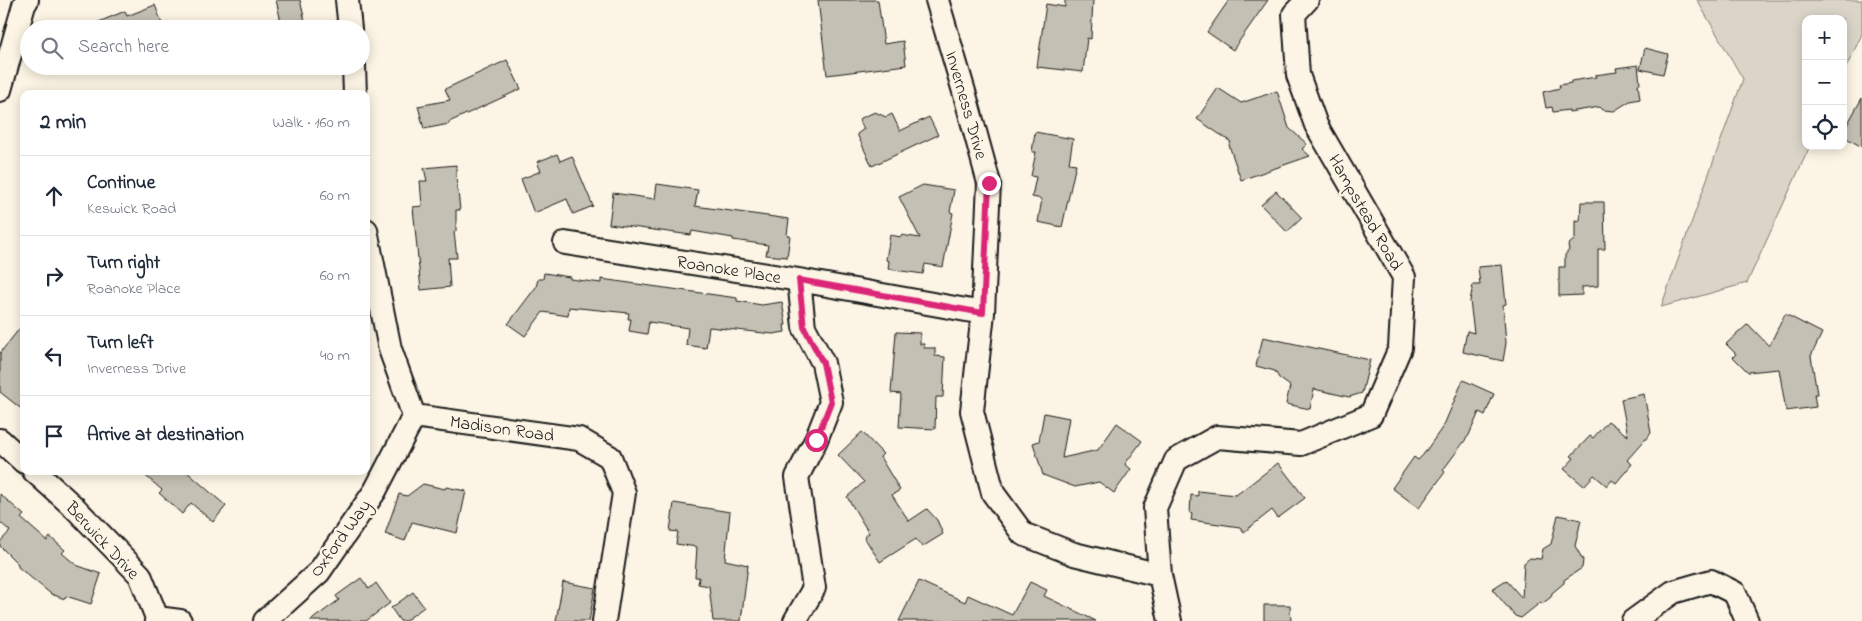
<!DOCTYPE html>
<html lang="en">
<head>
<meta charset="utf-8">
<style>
	:root { --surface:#fff; --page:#f2f2f3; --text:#1f2937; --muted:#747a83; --line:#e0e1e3 }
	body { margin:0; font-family:"Indie Flower",sans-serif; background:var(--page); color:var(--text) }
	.controls { position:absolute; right:15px; top:15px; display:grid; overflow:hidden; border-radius:10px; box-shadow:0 2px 12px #0003 }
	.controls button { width:45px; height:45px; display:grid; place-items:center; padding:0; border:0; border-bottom:1px solid var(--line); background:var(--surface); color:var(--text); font:25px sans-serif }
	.stop { position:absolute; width:15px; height:15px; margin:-11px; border:4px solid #db2777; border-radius:50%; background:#fff }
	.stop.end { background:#db2777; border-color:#fff; box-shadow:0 1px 5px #0008 }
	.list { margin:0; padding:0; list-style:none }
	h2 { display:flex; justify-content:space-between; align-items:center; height:65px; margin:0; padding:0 20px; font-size:21px }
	h2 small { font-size:16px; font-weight:400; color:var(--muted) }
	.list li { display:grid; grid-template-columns:32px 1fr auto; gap:15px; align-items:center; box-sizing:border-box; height:80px; padding:0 20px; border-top:1px solid var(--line) }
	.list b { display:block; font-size:19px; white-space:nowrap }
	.list p { margin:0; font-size:16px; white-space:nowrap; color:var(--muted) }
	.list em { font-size:16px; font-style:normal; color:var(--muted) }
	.icon { flex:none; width:28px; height:28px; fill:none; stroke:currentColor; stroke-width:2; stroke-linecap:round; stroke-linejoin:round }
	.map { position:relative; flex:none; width:1862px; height:621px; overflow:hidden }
	.search { position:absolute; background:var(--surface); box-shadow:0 2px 12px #0003; left:20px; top:20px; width:350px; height:55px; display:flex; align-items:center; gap:12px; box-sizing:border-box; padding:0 18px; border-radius:28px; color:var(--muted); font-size:19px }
	.panel { position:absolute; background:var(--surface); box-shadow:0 2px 12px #0003; left:20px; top:90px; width:350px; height:385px; border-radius:10px }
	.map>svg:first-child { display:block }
	.green { fill:#dbd5c8; stroke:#7c7872 }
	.building { fill:#c4c0b3; stroke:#1c1c1c }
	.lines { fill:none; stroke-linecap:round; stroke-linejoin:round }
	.minor-casing { stroke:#1c1c1c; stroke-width:26 }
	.minor { stroke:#fcf5e5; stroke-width:22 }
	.route { stroke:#db2777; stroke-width:6 }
	.labels { text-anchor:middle; stroke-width:5; stroke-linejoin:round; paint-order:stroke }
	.street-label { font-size:18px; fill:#1c1c1c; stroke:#fcf5e5 }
</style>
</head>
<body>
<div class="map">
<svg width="1862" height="621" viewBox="0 0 1862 621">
	<rect width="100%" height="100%" fill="#fcf5e5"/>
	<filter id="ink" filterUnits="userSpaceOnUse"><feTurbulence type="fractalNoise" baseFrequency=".02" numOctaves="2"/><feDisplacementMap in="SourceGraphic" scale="10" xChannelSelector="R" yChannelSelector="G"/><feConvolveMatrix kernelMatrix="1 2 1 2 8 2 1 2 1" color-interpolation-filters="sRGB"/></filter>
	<g filter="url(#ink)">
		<path class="green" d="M 1697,0 L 1862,0 L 1862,34 L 1843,74 L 1843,19 L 1806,19 L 1806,146 L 1810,146 L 1747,283 L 1661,307 L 1743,79 Z"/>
		<path class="building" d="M 276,0 L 300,0 L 305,21 L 282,26 Z
			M 818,0 L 878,0 L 884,44 L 903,41 L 906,65 L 827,75 Z
			M 1065,0 L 1093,0 L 1091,39 L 1087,38 L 1083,72 L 1037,67 L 1046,4 L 1065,7 Z
			M 1229,0 L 1268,0 L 1233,50 L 1207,32 Z
			M 155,5 L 164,29 L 82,29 L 125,11 L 127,16 Z
			M 1645,48 L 1668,54 L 1663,74 L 1640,69 Z
			M 507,60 L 521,89 L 449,122 L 449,124 L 424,129 L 418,106 L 450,100 L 445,89 Z
			M 1638,65 L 1640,84 L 1638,84 L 1640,99 L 1630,101 L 1614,111 L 1603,110 L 1600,107 L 1569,112 L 1569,110 L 1553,112 L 1552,107 L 1546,108 L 1543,92 L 1560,88 L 1559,85 L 1571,83 L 1571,81 L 1596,77 L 1595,75 L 1617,72 L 1616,68 Z
			M 1218,88 L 1241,103 L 1277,91 L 1289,128 L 1307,144 L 1302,149 L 1310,156 L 1241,180 L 1229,145 L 1231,142 L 1197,119 Z
			M 1862,98 L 1862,147 L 1843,136 L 1843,132 Z
			M 875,112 L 886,117 L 892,114 L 900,131 L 929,117 L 938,135 L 872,166 L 857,134 L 864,129 L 859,119 Z
			M 1035,132 L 1073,139 L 1069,163 L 1076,164 L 1062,227 L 1038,222 L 1042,199 L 1032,197 L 1036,177 L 1031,176 L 1036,152 L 1032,152 Z
			M 557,154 L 560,161 L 572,156 L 593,206 L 573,214 L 567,199 L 534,213 L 521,179 L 541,171 L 537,162 Z
			M 456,165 L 457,191 L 458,191 L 460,210 L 456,210 L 456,231 L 454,232 L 457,258 L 448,258 L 450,287 L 421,290 L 413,207 L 422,206 L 420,181 L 427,181 L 424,168 Z
			M 657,184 L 698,190 L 695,206 L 789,219 L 787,235 L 790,236 L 787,257 L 766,255 L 768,245 L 733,240 L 733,238 L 692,231 L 691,235 L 609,224 L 613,193 L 655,199 Z
			M 923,185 L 954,190 L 950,212 L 953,213 L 943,267 L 925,264 L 923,274 L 888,269 L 889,261 L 886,260 L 890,235 L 901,237 L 901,235 L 920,238 L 899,197 Z
			M 1276,191 L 1302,218 L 1287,232 L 1261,205 Z
			M 1581,202 L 1604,202 L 1605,249 L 1598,249 L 1598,286 L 1582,287 L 1582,295 L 1559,296 L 1559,267 L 1565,267 L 1565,255 L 1569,250 L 1568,245 L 1575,239 L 1575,220 L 1580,221 Z
			M 1502,265 L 1506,304 L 1503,305 L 1506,343 L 1503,361 L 1463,352 L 1467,331 L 1474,333 L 1470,301 L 1473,285 L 1480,285 L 1478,267 Z
			M 544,273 L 570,277 L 570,279 L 601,283 L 601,279 L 737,298 L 737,301 L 762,305 L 782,302 L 786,325 L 784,325 L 785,332 L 773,334 L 709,327 L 706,348 L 686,345 L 688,328 L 649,322 L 647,334 L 629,331 L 631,319 L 628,319 L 629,313 L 569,307 L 568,316 L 543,312 L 525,336 L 508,324 L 536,287 L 538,279 L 543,279 Z
			M 1785,314 L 1822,333 L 1811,356 L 1817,394 L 1814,394 L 1816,407 L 1786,411 L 1779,369 L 1748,372 L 1733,357 L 1736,354 L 1726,344 L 1748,324 L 1769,346 Z
			M 24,323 L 24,411 L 0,392 L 0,353 Z
			M 896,332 L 920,333 L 920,344 L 924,344 L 924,348 L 935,348 L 935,356 L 945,357 L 943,397 L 936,397 L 935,429 L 899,427 L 901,394 L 891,393 Z
			M 1263,337 L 1370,360 L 1362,393 L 1349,397 L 1314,389 L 1310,409 L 1286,404 L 1290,386 L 1279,378 L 1275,371 L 1256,366 Z
			M 1463,380 L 1494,394 L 1485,415 L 1479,412 L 1469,435 L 1443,470 L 1445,472 L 1419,508 L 1392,488 L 1414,457 L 1418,460 L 1423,455 L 1444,425 Z
			M 1644,394 L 1651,433 L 1627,460 L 1632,464 L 1616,483 L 1612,480 L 1607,486 L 1594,475 L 1584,486 L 1564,469 L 1574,458 L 1571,456 L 1590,436 L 1593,438 L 1608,421 L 1628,436 L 1621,399 Z
			M 1044,413 L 1069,418 L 1062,458 L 1098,450 L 1117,423 L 1142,441 L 1125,464 L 1131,469 L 1114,493 L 1099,482 L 1075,487 L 1043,475 L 1033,443 L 1039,441 Z
			M 862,432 L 883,454 L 880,457 L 900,490 L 892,495 L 909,521 L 927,509 L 937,520 L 943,534 L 922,547 L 916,539 L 880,562 L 864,537 L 869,533 L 847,497 L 864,482 L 838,455 Z
			M 1278,463 L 1305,498 L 1278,518 L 1272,510 L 1244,532 L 1240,527 L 1191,520 L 1192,514 L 1190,513 L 1191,495 L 1198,496 L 1198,491 L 1236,495 Z
			M 140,471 L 186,471 L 226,506 L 213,522 L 191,503 L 182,514 L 159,493 L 162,490 Z
			M 423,484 L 445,489 L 446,487 L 466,491 L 457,533 L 412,522 L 405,541 L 385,534 L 399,494 L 407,496 Z
			M 0,494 L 24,515 L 21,518 L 47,541 L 50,537 L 65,550 L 62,553 L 76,565 L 101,574 L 91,604 L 66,596 L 65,599 L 51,594 L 18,567 L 18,564 L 0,546 L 0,542 L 10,531 L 0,522 Z
			M 674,503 L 730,512 L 725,560 L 748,565 L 741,621 L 713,621 L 709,586 L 698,584 L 699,577 L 695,577 L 697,547 L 676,544 L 678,532 L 670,531 Z
			M 1558,515 L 1581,520 L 1575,546 L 1583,560 L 1582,568 L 1564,580 L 1564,583 L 1552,593 L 1551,597 L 1542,604 L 1541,602 L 1521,618 L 1515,616 L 1492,589 L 1506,580 L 1522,598 L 1524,563 L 1530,558 L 1541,559 L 1543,549 L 1551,544 Z
			M 361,578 L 369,589 L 376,583 L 390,603 L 366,621 L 310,621 L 339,600 L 336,596 Z
			M 919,581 L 965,602 L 968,595 L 1012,615 L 1030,582 L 1047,590 L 1044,596 L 1096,621 L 899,621 Z
			M 563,582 L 595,588 L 589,621 L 556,621 Z
			M 413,592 L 424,607 L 405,621 L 400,621 L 391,608 Z
			M 1264,605 L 1290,605 L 1291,621 L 1264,621 Z"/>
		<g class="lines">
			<defs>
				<path id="minor" d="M 347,0 L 350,29
					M 937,0 L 965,95 L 989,183 L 983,313 L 972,411 L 993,493 L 1023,534 L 1074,554 L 1160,575
					M 354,66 L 355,94
					M 0,90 L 24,5 L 27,0
					M 366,230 L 390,349 L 414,416 L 579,439 L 610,457 L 624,493 L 604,621
					M 565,243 L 799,280 L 983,313
					M 0,440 L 24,462
					M 34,471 L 75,508 L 140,575 L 157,618
					M 156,621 L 157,618 L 180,621
					M 265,621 L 319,572 L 375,491 L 414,416
					M 795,621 L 814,588 L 797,477 L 816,440 L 831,402 L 823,363 L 804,327 L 799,280
					M 1170,621 L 1160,575 L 1155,508 L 1176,460 L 1217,437 L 1301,444 L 1371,415 L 1400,348 L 1404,277 L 1316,125 L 1298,75 L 1294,14 L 1307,0
					M 1633,621 L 1673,592 L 1711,581 L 1735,593 L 1747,621"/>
			</defs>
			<use href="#minor" class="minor-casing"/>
			<use href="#minor" class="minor"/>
		</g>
	</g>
	<g class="lines" filter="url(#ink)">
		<path class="route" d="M 816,440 L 831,402 L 823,363 L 804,327 L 799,280 L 983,313 L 989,183"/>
	</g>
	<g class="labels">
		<g class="street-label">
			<text transform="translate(967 105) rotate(74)" y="6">Inverness Drive</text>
			<text transform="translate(1366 212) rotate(60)" y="6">Hampstead Road</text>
			<text transform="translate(729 269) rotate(9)" y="6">Roanoke Place</text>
			<text transform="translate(502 428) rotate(8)" y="6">Madison Road</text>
			<text transform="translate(340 538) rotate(-54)" y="6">Oxford Way</text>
			<text transform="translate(103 540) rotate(47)" y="6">Berwick Drive</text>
		</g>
	</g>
</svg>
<div class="controls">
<button>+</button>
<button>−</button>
<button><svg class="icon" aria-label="locate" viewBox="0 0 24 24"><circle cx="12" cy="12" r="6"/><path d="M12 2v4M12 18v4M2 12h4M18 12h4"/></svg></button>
</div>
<div class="stop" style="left:816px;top:440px"></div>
<div class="stop end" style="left:989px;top:183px"></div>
<div class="search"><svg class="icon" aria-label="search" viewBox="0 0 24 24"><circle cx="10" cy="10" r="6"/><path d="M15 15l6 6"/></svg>Search here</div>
<section class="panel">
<h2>2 min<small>Walk · 160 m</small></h2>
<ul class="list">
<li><svg class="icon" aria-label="ahead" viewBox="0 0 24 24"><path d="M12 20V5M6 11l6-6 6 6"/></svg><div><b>Continue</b><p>Keswick Road</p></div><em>60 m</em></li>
<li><svg class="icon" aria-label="right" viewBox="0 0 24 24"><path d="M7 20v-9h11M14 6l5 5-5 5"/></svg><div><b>Turn right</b><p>Roanoke Place</p></div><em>60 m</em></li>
<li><svg class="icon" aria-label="left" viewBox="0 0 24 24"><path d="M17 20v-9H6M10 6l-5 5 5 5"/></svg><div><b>Turn left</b><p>Inverness Drive</p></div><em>40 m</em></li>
<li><svg class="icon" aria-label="arrive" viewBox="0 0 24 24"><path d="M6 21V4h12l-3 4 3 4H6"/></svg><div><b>Arrive at destination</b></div></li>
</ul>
</section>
</div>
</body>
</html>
